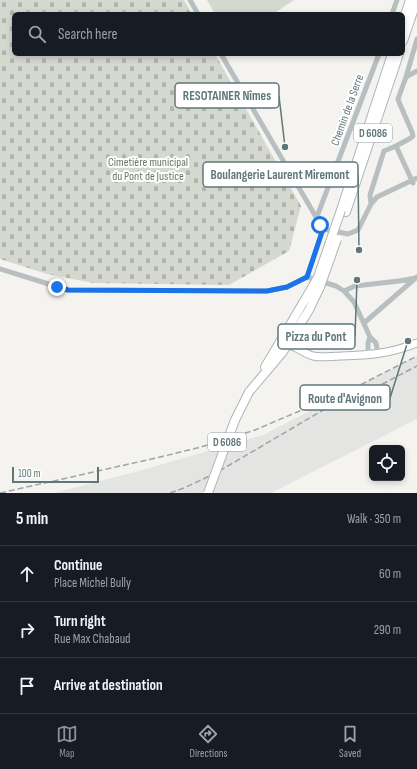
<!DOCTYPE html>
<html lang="en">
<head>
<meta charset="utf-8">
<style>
	:root { --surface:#171b24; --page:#242831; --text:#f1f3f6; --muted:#9ea1a6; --line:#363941; --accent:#8c9099 }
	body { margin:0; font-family:"Sofia Sans Condensed",sans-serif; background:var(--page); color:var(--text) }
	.controls { position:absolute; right:12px; bottom:12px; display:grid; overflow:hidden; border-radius:6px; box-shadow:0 2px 6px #0003 }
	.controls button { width:36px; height:36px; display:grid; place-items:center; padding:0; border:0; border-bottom:1px solid var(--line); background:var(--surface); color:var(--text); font:20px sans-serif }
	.scale { position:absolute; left:12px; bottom:10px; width:87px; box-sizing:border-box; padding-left:4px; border:2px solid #60777a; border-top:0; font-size:11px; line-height:14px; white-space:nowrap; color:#60777a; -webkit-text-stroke:3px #fff; paint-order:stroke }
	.stop { position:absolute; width:12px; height:12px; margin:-9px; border:3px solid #1a73e8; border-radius:50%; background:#fff }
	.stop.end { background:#1a73e8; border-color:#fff; box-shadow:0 1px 4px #0008 }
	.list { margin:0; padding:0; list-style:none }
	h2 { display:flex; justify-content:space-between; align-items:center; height:52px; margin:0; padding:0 16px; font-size:17px }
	h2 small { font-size:13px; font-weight:400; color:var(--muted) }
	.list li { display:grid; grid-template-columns:26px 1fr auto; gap:12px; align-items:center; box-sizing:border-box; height:56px; padding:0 16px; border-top:1px solid var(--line) }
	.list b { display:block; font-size:15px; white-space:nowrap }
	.list p { margin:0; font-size:13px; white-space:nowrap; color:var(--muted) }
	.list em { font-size:13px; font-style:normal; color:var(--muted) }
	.icon { flex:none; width:22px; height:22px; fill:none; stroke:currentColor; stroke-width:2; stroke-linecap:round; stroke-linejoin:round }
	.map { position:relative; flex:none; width:417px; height:493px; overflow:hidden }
	.search { position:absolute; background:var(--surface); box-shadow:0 2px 6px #0003; left:12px; right:12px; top:12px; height:44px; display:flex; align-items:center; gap:10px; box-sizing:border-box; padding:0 14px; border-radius:6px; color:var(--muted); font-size:15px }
	.sheet { height:220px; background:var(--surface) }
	nav { display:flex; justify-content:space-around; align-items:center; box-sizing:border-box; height:56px; border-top:1px solid var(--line); background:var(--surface); font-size:11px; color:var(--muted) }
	nav a { display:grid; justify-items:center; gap:2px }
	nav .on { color:var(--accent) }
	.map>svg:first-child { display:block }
	.built { fill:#e4e4e3 }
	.cemetery { fill:url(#cemetery-stones) }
	.garden { fill:#d5d8cf }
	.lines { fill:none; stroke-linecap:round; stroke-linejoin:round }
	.secondary-casing { stroke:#abb4b5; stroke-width:9 }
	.primary-casing { stroke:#aeb5b7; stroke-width:10 }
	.street { stroke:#b8bfc0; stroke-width:5 }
	.secondary { stroke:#fff; stroke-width:7 }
	.primary { stroke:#fff; stroke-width:8 }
	.rail { stroke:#9aa5a7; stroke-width:1.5; stroke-dasharray:6 3; stroke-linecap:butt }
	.primary-bridge-casing { stroke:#aeb5b7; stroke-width:10; stroke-linecap:butt }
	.primary-bridge { stroke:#fff; stroke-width:8 }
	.route { stroke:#1a73e8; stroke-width:5 }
	.labels { text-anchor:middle; stroke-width:4; stroke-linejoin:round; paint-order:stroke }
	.shield { fill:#fff; stroke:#90a0a2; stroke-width:1 }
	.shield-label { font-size:11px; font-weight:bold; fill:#60777a }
	.street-label { font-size:12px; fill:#60777a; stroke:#fff }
	.park-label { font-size:12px; fill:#6d7763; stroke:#fff }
	.leader { fill:none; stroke:#60777a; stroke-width:1.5 }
	.callout-dot { fill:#60777a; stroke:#fff; stroke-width:1.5 }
	.callout { fill:#fff; stroke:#60777a; stroke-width:1.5 }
	.callout-label { font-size:13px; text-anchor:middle; font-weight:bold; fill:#60777a }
</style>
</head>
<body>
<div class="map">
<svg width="417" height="493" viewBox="0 0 417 493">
	<defs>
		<pattern id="cemetery-stones" width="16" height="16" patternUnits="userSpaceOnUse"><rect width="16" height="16" fill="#d5d8cf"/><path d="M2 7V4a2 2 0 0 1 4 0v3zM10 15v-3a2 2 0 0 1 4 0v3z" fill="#b0b4ad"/></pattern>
	</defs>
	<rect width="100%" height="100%" fill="#f4f3f0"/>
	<path class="built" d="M 417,356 L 417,419 L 271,493 L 54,493 L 139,471 L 263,435 Z"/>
	<path class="cemetery" d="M 0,0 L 184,0 L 192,14 L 14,14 L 14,54 L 215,54 L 301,206 L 289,251 L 229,285 L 93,283 L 47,274 L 0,259 Z"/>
	<path class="garden" d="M 207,0 L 294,0 L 273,14 L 215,14 Z"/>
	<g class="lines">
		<defs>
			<path id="secondary" d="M 287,345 C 297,346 303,353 313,356 C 322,358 332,356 341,356 C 370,355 389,354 417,343"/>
			<path id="primary" d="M 403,21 L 410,0
				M 403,41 L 417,0
				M 341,210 L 392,54
				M 346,212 L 399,54
				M 265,367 L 313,286
				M 249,392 L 282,353 L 309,310 L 320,287"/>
		</defs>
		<use href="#secondary" class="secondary-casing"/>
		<use href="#primary" class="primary-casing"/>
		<path class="street" d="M 190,0 L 198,14
			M 392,14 L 397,0
			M 221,54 L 323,229
			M 406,77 L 417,39
			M 413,183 L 396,146 L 409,139 L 413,136 L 412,132 L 399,102 L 398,99 L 406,77 L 417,71
			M 371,204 L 370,195 L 383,154 L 384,151 L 396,146
			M 316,219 L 379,54
			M 323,229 L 348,234 L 358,230 L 371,204 L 377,197 L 417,178
			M 0,269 L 68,290 L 267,291 L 287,287 L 307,277
			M 307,277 L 336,286 L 344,291 L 354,302 L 370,337 L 376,343 L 378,354
			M 307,277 L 323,229
			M 344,291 L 355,286 L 399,281 L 416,278
			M 364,323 L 417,277
			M 368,355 L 368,343 L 370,337"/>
		<use href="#secondary" class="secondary"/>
		<use href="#primary" class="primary"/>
		<path class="rail" d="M 342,405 L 417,366
			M 0,493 L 156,458 L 201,447 L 255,430 L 356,387 L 417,356
			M 170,493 L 184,488 L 216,473 L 347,396"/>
		<defs>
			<path id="primary-bridge" d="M 313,286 L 318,277 L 341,210
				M 320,287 L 337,239
				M 208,493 L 235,420 L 249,392"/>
		</defs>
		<use href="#primary-bridge" class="primary-bridge-casing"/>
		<use href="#primary-bridge" class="primary-bridge"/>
	</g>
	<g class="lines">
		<path class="route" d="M 57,287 L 68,290 L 267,291 L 287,287 L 307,277 L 323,229 L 320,225"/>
	</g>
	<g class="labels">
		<g class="shield">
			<rect x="354" y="124" width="38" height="18" rx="3"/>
			<rect x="208" y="433" width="38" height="18" rx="3"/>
		</g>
		<g class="shield-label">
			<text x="373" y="137">D 6086</text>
			<text x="227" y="446">D 6086</text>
		</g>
		<g class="street-label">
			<text transform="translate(347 110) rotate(-70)" y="4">Chemin de la Serre</text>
		</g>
		<g class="park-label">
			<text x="148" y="166">Cimetière municipal<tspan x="148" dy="14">du Pont de Justice</tspan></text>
		</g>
	</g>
	<path class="leader" d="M285 147L279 96M359 250L358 175M357 280L355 336M408 341L390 398"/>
	<g class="callout-dot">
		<circle cx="285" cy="147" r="4"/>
		<circle cx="359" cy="250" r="4"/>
		<circle cx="357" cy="280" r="4"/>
		<circle cx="408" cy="341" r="4"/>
	</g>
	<g class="callout">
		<rect x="175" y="83" width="104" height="25" rx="4"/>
		<rect x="203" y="162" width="155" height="25" rx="4"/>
		<rect x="278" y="324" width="77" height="25" rx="4"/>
		<rect x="300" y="385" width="90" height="25" rx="4"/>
	</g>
	<g class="callout-label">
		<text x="227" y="100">RESOTAINER Nîmes</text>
		<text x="280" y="179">Boulangerie Laurent Miremont</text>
		<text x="316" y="341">Pizza du Pont</text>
		<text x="345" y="403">Route d'Avignon</text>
	</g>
</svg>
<div class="controls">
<button><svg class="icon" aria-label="locate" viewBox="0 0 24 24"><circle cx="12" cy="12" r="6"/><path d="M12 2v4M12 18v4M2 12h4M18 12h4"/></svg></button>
</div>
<div class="scale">100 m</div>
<div class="stop" style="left:320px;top:225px"></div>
<div class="stop end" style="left:57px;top:287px"></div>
<div class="search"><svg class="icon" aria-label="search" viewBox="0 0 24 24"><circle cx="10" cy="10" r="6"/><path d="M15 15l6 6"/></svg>Search here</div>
</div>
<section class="sheet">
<h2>5 min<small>Walk · 350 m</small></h2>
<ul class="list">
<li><svg class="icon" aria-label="ahead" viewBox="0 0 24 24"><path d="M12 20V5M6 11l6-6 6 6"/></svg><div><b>Continue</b><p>Place Michel Bully</p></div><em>60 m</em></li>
<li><svg class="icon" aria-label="right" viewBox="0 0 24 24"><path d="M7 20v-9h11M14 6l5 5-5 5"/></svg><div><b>Turn right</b><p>Rue Max Chabaud</p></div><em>290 m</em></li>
<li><svg class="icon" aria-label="arrive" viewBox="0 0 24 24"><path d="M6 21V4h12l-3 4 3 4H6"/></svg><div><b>Arrive at destination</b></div></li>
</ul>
</section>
<nav>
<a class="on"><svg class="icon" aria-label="map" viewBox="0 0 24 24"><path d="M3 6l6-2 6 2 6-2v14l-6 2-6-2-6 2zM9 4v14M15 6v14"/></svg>Map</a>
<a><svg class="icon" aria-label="directions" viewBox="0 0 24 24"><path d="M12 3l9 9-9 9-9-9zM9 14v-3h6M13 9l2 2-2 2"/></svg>Directions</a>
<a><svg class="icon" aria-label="saved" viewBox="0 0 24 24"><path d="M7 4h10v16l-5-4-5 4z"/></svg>Saved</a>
</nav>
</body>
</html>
